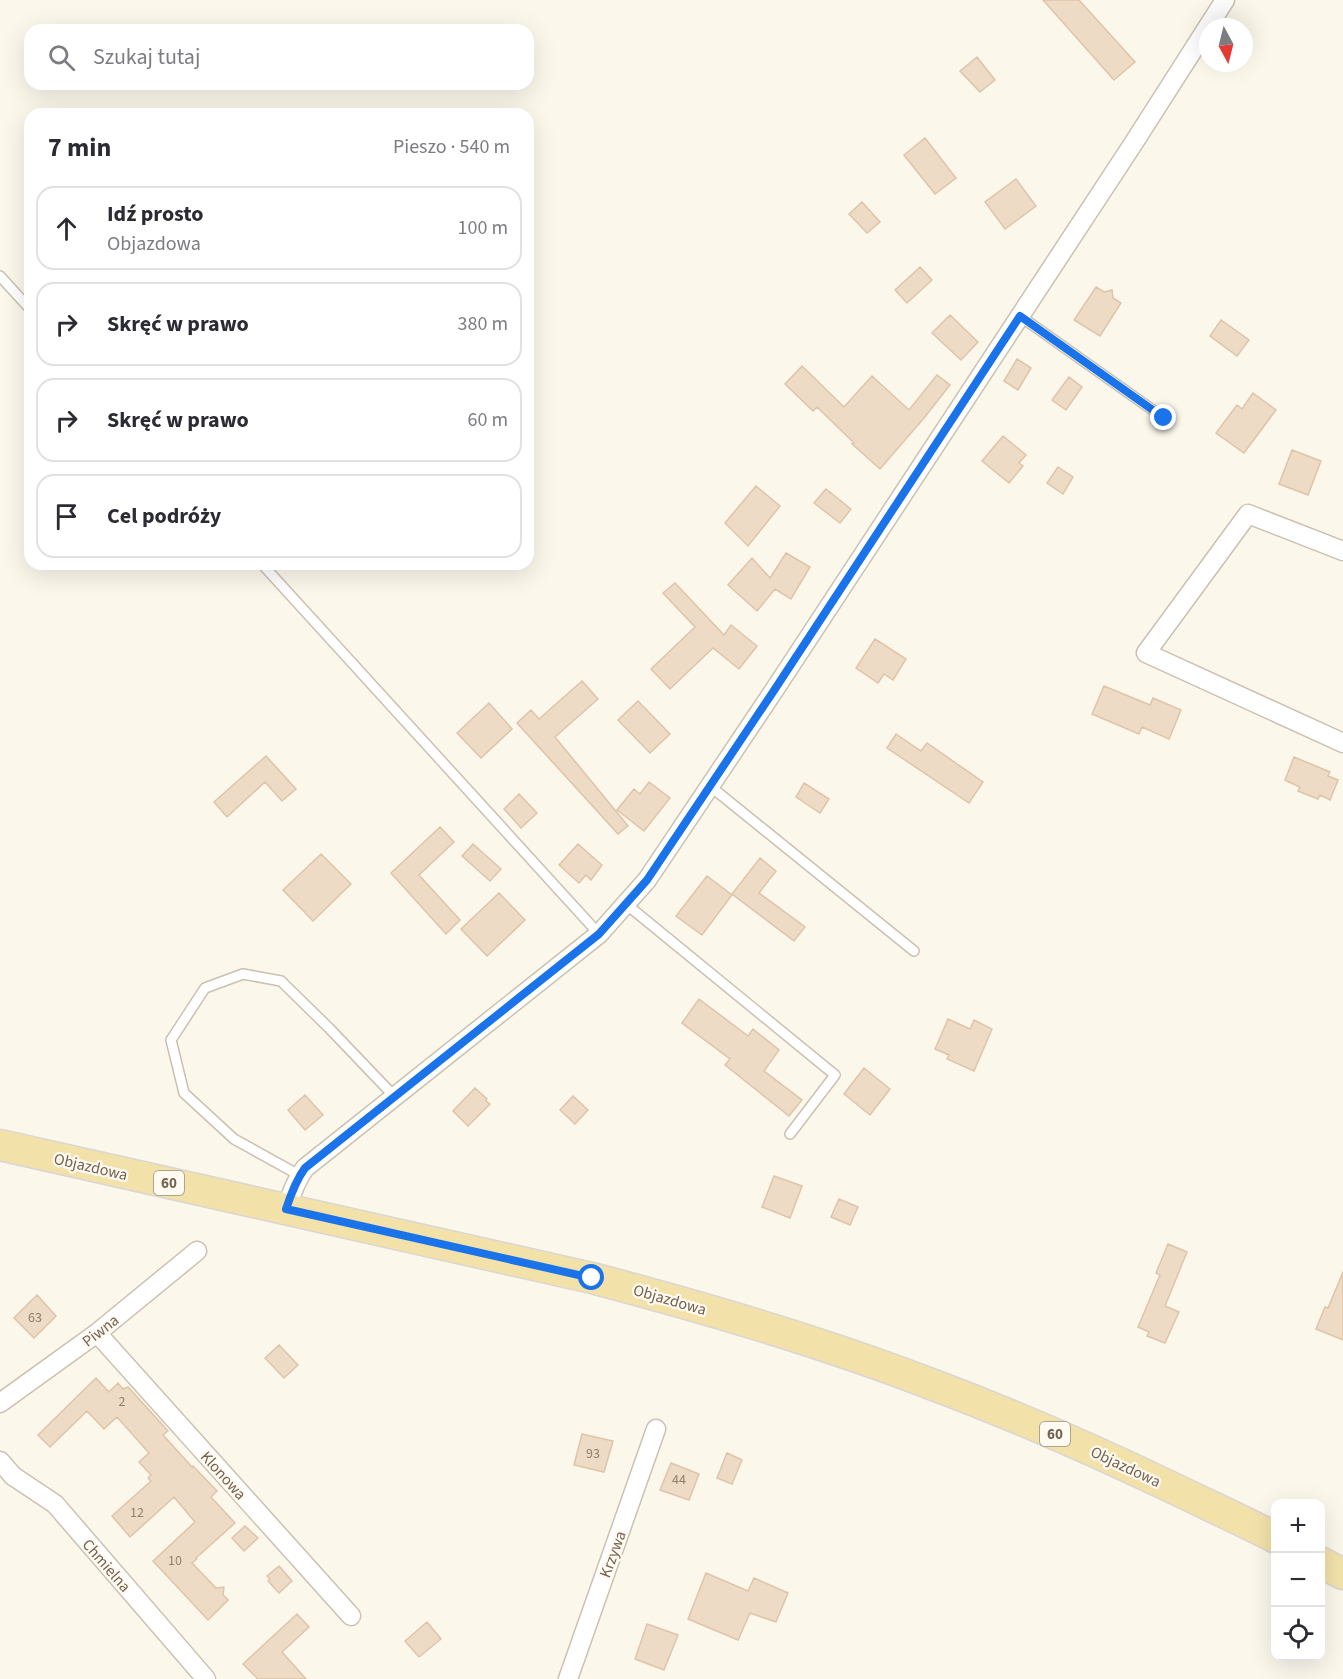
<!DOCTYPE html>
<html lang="pl">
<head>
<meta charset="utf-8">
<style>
	:root { --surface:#fff; --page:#f7f7f7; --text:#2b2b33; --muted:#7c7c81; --line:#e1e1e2 }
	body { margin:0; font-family:"Source Sans 3",sans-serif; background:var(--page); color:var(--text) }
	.controls { position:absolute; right:18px; bottom:18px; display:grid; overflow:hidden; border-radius:12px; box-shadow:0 6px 24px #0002 }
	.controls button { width:54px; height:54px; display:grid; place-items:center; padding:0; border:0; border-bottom:2px solid var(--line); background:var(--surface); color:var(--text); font:30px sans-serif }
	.compass { position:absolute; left:1199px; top:18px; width:54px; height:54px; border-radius:50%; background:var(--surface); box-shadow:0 6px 24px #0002; rotate:173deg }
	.stop { position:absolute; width:18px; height:18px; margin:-14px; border:4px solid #1a73e8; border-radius:50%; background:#fff }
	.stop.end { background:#1a73e8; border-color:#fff; box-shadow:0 2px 6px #0008 }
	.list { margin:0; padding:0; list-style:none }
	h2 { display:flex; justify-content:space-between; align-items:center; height:78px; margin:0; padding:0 24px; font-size:26px }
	h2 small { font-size:20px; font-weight:400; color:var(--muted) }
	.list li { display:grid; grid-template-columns:39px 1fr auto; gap:18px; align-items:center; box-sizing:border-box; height:84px; margin:0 12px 12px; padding:0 12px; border:2px solid var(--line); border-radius:18px }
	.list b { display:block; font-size:22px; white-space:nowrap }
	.list p { margin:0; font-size:20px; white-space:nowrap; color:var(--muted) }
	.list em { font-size:20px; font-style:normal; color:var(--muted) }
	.icon { flex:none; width:33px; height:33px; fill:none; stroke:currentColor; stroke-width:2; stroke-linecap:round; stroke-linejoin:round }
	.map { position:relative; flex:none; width:1343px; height:1679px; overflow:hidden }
	.search { position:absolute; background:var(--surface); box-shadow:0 6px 24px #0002; left:24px; top:24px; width:510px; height:66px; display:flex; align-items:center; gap:15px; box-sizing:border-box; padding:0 21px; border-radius:18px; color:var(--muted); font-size:22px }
	.panel { position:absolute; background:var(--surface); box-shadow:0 6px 24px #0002; left:24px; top:108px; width:510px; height:462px; border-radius:18px }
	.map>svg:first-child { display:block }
	.building { fill:#eedbc5; stroke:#dfc4a7; stroke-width:1.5 }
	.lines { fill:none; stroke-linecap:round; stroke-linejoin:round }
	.lane-casing { stroke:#ccc1b1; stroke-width:12 }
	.street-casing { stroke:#ccc1b1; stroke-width:21 }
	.primary-casing { stroke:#dbd6d2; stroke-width:33 }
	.lane { stroke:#fff; stroke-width:9 }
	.street { stroke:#fff; stroke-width:18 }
	.primary { stroke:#f2e2aa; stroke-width:30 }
	.route { stroke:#1a73e8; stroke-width:8 }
	.labels { text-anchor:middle; stroke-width:4.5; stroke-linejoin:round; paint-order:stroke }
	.number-label { font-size:14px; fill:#92806d }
	.shield { fill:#fefaf1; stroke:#9d9080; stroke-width:1.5 }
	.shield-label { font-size:15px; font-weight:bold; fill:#746250 }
	.street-label { font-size:16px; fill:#746250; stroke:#fefaf1 }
</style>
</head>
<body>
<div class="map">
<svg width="1343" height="1679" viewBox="0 0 1343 1679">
	<rect width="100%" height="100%" fill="#fbf7eb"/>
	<path class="building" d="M 1043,0 L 1079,0 L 1135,62 L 1114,80 Z
		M 977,57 L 995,80 L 980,92 L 960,71 Z
		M 925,138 L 956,178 L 935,194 L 904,155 Z
		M 1016,179 L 1036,206 L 1005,229 L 985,202 Z
		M 862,202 L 880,222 L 867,233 L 849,214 Z
		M 920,267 L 932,280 L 907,303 L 895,290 Z
		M 1096,287 L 1104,292 L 1112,290 L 1113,298 L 1121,303 L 1100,336 L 1074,320 Z
		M 950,315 L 978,342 L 961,360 L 932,333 Z
		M 1221,320 L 1249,340 L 1237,356 L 1210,336 Z
		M 1017,359 L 1031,368 L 1018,390 L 1004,381 Z
		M 802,366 L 844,407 L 872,376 L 909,410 L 937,375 L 950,385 L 924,418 L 880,469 L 852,444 L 854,443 L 817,407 L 813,411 L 785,384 Z
		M 1069,377 L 1082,387 L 1066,410 L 1052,400 Z
		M 1253,393 L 1276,410 L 1244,453 L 1216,433 L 1237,405 L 1242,409 Z
		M 1003,436 L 1026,455 L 1019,463 L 1023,466 L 1009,483 L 982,461 Z
		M 1292,450 L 1321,461 L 1308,495 L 1279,484 Z
		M 1058,467 L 1073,477 L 1063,494 L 1047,483 Z
		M 756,486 L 780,506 L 748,546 L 725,523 Z
		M 826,489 L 851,509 L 840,523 L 814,503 Z
		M 786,553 L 810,567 L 791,599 L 775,589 L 757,611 L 728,585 L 752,558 L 770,578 Z
		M 675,583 L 724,635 L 731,625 L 757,646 L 739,669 L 713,648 L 670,689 L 651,669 L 695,627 L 663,593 Z
		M 875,639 L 906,659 L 893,680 L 884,674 L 878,683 L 856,668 Z
		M 582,681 L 598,699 L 555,737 L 628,826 L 618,834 L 517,723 L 531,710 L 539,719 Z
		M 1104,686 L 1150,705 L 1153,698 L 1181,710 L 1169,739 L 1142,727 L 1139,734 L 1092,714 Z
		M 638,701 L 670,734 L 650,753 L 618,720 Z
		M 489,703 L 512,729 L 481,758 L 457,733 Z
		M 896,734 L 921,751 L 927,743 L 983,782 L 969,803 L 887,748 Z
		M 266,756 L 296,789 L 282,801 L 265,782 L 227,817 L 214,802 Z
		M 1294,757 L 1330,772 L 1328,776 L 1338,780 L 1330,800 L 1320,795 L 1318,799 L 1298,791 L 1300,787 L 1285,780 Z
		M 649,782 L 670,798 L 644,831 L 617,810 L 634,789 L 640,794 Z
		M 804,783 L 829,799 L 820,813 L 796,797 Z
		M 519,794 L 537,813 L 521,828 L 504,809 Z
		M 440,827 L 454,842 L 419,875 L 460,920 L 446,934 L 391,873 Z
		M 473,844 L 501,869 L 490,881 L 462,856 Z
		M 578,844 L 602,865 L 591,880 L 586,875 L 579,883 L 559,865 Z
		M 321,854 L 351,884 L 313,921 L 283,890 Z
		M 760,858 L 776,871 L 759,893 L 805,927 L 794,941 L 732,894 Z
		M 707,876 L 732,895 L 702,935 L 676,916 Z
		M 499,893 L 525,920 L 487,956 L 461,929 Z
		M 699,999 L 748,1036 L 753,1029 L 779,1050 L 764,1071 L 802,1100 L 789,1116 L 725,1065 L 730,1059 L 682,1023 Z
		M 948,1019 L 970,1029 L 974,1020 L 992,1029 L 974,1071 L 947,1059 L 949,1055 L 935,1049 Z
		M 864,1068 L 890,1089 L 870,1115 L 844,1094 Z
		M 475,1088 L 487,1099 L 486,1101 L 490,1104 L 468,1126 L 453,1111 Z
		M 305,1095 L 323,1115 L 305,1130 L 288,1110 Z
		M 573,1096 L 588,1110 L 575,1124 L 560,1110 Z
		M 774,1176 L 802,1186 L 790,1218 L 762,1207 Z
		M 839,1199 L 858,1207 L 850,1225 L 831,1217 Z
		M 1168,1244 L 1187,1252 L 1165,1306 L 1179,1312 L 1165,1343 L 1147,1336 L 1149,1332 L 1138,1327 L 1160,1275 L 1156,1273 Z
		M 1343,1272 L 1343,1340 L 1316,1329 L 1325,1307 L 1328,1308 Z
		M 37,1295 L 56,1316 L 34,1338 L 14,1318 Z
		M 279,1345 L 298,1365 L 284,1378 L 265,1358 Z
		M 96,1378 L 109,1392 L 118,1383 L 123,1389 L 128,1387 L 168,1431 L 163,1435 L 192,1467 L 193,1466 L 217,1491 L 211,1497 L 235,1523 L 196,1558 L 197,1559 L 192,1563 L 216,1588 L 224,1587 L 223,1595 L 228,1600 L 208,1620 L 153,1561 L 195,1522 L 174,1497 L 130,1537 L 112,1516 L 151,1481 L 148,1478 L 151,1475 L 139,1462 L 149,1453 L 117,1417 L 104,1429 L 87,1411 L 50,1447 L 38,1435 Z
		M 582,1434 L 613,1441 L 604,1472 L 574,1465 Z
		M 727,1453 L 742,1460 L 732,1484 L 717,1478 Z
		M 671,1463 L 699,1474 L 689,1500 L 660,1490 Z
		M 245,1526 L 258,1538 L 244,1551 L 232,1538 Z
		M 279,1566 L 292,1581 L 279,1593 L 268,1581 L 270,1579 L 267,1576 Z
		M 706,1573 L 748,1591 L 754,1578 L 788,1593 L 776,1622 L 750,1613 L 738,1640 L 688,1619 Z
		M 297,1614 L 309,1627 L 282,1652 L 306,1679 L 258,1679 L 243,1664 Z
		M 427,1622 L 441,1639 L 419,1657 L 405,1641 Z
		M 647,1624 L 678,1635 L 664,1670 L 635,1659 Z"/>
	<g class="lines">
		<defs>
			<path id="lane" d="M 0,276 L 30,309
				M 1020,316 L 1164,418
				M 262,564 L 599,934
				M 710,786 L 914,951
				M 626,904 L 835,1075 L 790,1134
				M 299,1175 L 234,1139 L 184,1093 L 171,1040 L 205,988 L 243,974 L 281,981 L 329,1028 L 394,1096"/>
			<path id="street" d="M 1343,551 L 1248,514 L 1146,653 L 1343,743
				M 286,1209 C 291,1194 296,1180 305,1168 L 599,934 L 647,880 L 773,692 L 1133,144 L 1225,0
				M 97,1333 L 351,1616
				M 0,1403 L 97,1333 L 197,1251
				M 0,1461 L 13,1476 L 55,1504 L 206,1679
				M 568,1679 L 656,1429"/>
			<path id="primary" d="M 0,1145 L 592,1278 C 706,1308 820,1341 931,1384 C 1014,1415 1096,1451 1177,1490 C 1210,1506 1243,1521 1276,1538
				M 1320,1562 L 1343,1574"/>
		</defs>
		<use href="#lane" class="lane-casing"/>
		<use href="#street" class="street-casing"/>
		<use href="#primary" class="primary-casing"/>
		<use href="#lane" class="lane"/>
		<use href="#street" class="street"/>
		<use href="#primary" class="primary"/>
	</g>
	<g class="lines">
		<path class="route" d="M 592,1278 L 286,1209 C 291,1194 296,1180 305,1168 L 599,934 L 647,880 L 773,692 L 1020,316 L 1164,418"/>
	</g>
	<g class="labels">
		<g class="number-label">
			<text x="35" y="1322">63</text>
			<text x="122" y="1406">2</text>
			<text x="593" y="1458">93</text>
			<text x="679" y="1484">44</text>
			<text x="137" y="1517">12</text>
			<text x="175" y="1565">10</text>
		</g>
		<g class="shield">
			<rect x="154" y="1171" width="30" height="24" rx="4.5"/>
			<rect x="1040" y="1422" width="30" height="24" rx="4.5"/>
		</g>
		<g class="shield-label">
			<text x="169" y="1188">60</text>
			<text x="1055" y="1439">60</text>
		</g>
		<g class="street-label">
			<text transform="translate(91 1166) rotate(13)" y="6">Objazdowa</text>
			<text transform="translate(670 1299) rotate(16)" y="6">Objazdowa</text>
			<text transform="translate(100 1330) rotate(-38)" y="6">Piwna</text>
			<text transform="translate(1126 1466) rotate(25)" y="6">Objazdowa</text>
			<text transform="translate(224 1475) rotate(48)" y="6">Klonowa</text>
			<text transform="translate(612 1554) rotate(-70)" y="6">Krzywa</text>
			<text transform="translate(107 1565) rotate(49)" y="6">Chmielna</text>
		</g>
	</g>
</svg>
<div class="controls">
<button>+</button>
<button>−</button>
<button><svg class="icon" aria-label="locate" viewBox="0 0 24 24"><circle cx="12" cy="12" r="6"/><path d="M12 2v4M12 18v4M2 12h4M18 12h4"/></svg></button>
</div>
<svg class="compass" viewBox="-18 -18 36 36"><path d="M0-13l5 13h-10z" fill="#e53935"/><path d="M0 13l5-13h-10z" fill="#7c7c81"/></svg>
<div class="stop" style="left:592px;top:1278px"></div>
<div class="stop end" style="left:1164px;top:418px"></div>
<div class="search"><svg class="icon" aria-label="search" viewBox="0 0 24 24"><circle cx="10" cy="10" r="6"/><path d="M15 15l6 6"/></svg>Szukaj tutaj</div>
<section class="panel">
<h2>7 min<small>Pieszo · 540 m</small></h2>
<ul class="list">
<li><svg class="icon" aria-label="ahead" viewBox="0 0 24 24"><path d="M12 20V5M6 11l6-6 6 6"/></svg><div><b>Idź prosto</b><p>Objazdowa</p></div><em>100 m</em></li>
<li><svg class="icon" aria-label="right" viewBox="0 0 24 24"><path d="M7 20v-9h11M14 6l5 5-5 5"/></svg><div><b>Skręć w prawo</b></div><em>380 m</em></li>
<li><svg class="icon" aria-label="right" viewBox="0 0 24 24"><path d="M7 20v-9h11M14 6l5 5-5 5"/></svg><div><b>Skręć w prawo</b></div><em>60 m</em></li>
<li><svg class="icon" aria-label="arrive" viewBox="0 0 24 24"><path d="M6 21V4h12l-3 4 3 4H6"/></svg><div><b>Cel podróży</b></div></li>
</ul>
</section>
</div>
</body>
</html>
